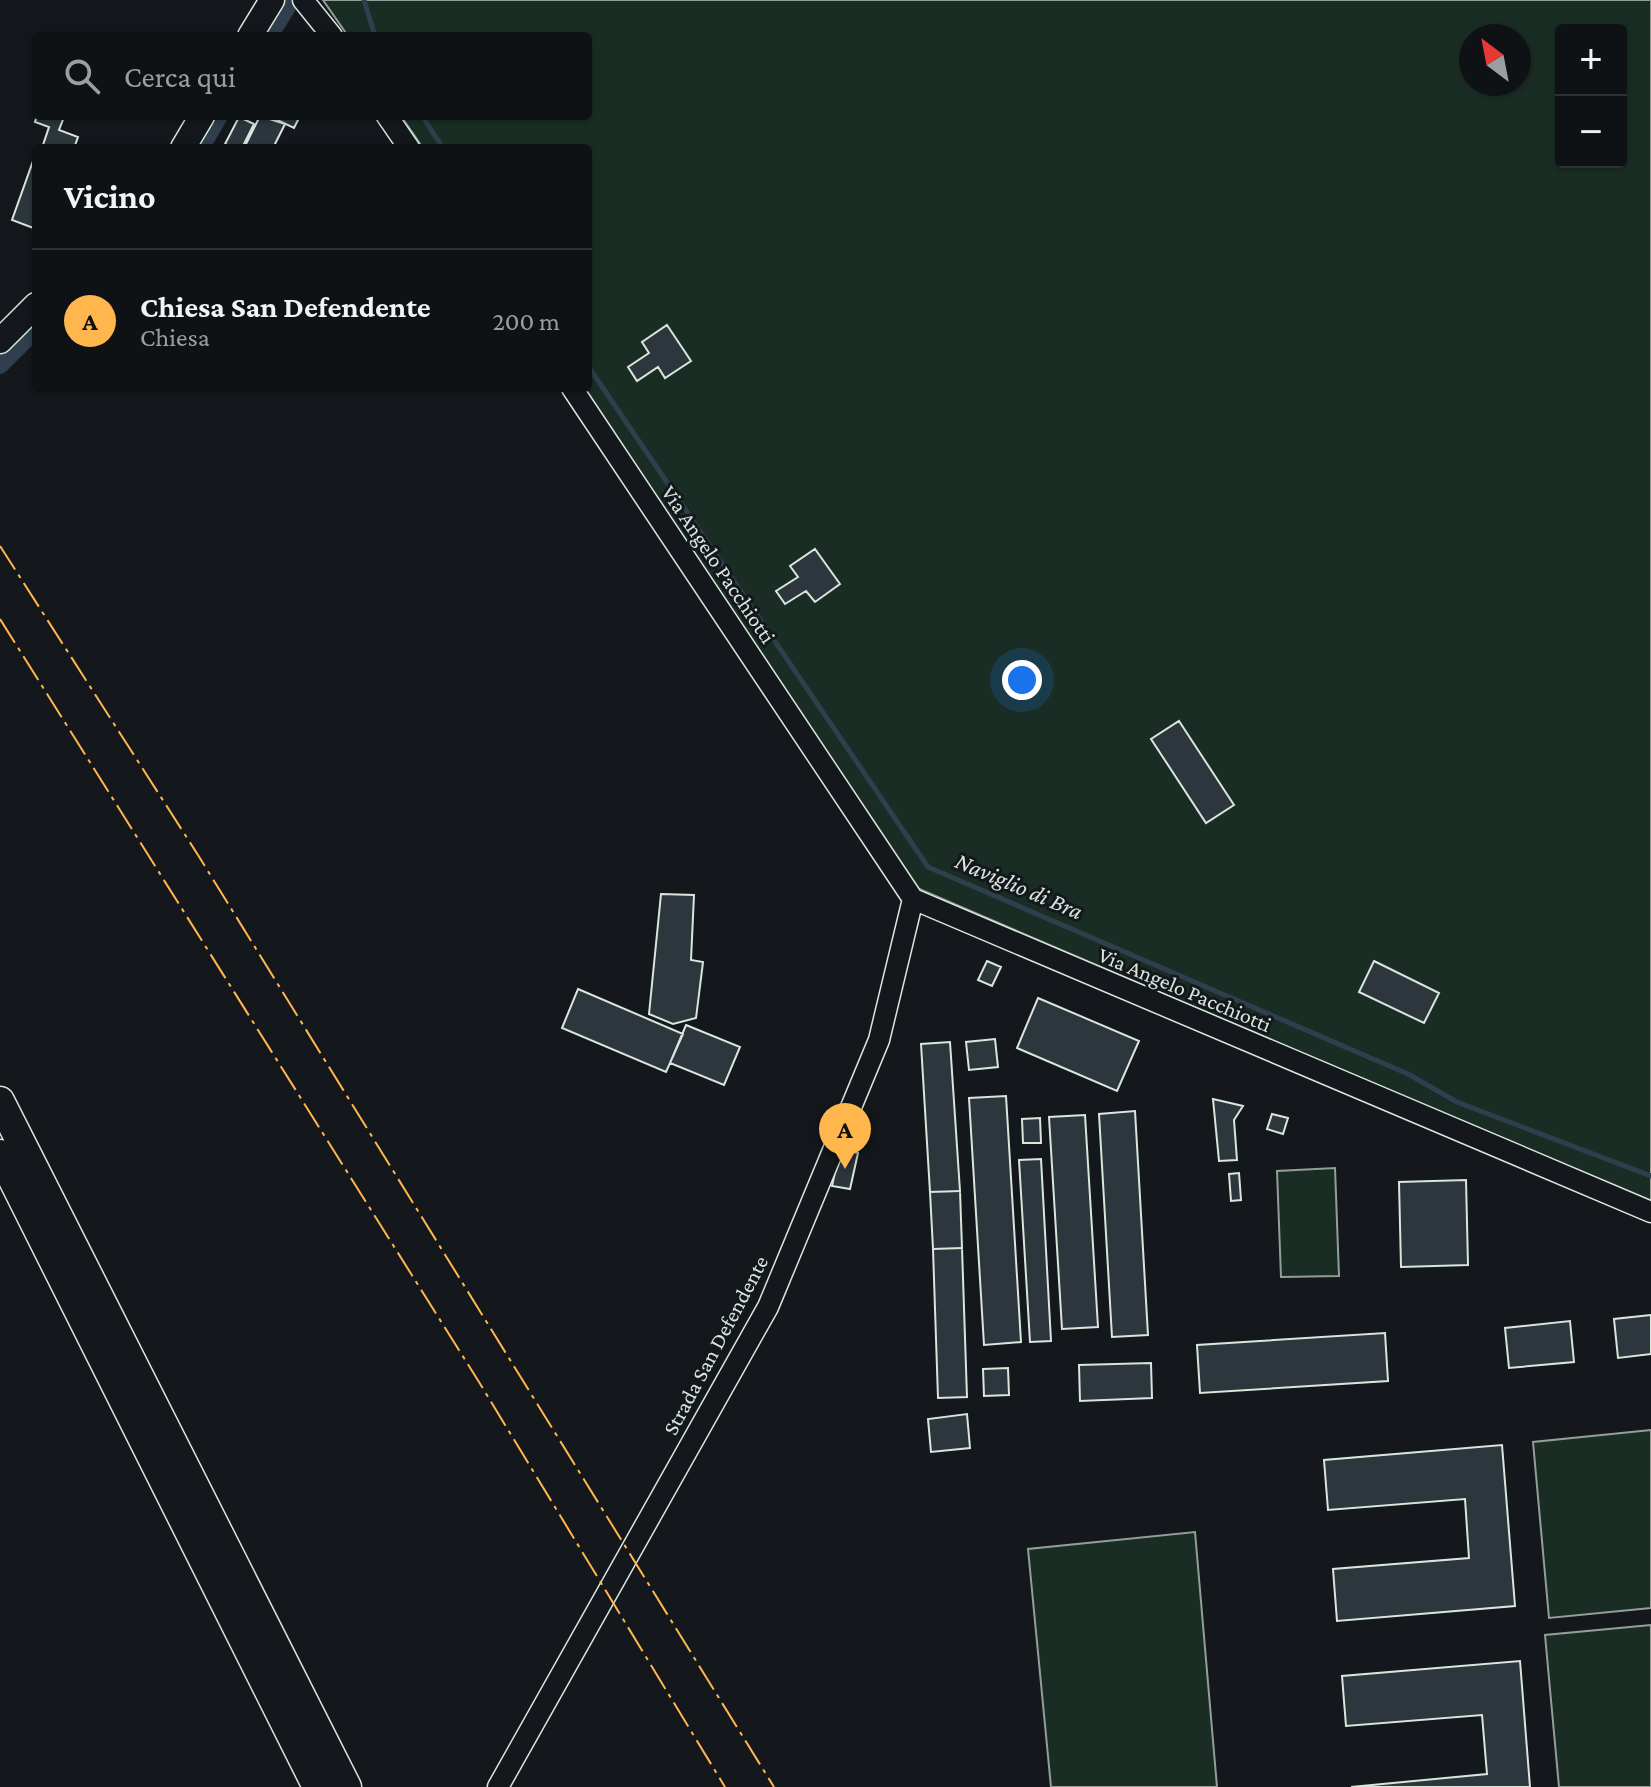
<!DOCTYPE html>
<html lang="it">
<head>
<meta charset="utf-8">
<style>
	:root { --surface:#0f1215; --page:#181b1e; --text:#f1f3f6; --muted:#9b9ea0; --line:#2f3234; --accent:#ffb74d }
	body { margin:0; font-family:"Crimson Pro",serif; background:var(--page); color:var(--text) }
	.controls { position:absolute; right:24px; top:24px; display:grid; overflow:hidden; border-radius:8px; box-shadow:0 2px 6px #0004 }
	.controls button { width:72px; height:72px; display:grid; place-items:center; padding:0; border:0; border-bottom:2px solid var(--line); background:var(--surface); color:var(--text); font:40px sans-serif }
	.compass { position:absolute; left:1459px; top:24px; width:72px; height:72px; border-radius:50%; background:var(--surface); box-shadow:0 2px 6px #0004; rotate:328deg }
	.you { position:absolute; left:1022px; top:680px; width:28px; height:28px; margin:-20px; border:6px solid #fff; border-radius:50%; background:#1a73e8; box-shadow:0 0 0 12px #1a73e833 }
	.badge { display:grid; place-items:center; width:52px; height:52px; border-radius:50%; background:var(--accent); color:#111; font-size:26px; font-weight:700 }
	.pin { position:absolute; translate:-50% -66px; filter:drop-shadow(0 2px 4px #0008) }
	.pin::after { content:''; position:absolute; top:42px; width:28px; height:24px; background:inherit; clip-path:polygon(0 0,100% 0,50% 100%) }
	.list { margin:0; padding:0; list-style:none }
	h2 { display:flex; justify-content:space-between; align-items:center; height:104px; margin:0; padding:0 32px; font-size:34px }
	h2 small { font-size:26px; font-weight:400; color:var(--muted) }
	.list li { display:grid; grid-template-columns:52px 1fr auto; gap:24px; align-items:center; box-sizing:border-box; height:144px; padding:0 32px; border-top:2px solid var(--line) }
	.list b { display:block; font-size:30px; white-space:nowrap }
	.list p { margin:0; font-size:26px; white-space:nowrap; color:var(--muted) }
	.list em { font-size:26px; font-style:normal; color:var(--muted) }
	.icon { flex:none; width:44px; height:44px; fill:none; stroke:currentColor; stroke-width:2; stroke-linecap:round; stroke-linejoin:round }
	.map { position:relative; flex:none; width:1651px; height:1787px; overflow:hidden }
	.search { position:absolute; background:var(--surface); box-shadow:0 2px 6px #0004; left:32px; top:32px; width:560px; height:88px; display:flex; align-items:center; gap:20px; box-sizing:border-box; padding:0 28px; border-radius:8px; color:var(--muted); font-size:30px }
	.panel { position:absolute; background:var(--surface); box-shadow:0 2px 6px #0004; left:32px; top:144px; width:560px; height:248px; border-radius:8px }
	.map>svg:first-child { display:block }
	.green { fill:#1a2d24; stroke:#939e99; stroke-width:2; fill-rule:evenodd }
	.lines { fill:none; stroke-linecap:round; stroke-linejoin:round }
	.stream { stroke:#2f3f4d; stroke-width:5 }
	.canal { stroke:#2f3f4d; stroke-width:18 }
	.building { fill:#2c363c; stroke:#d8e6dc; stroke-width:2 }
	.minor-casing { stroke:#d8e6dc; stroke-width:23 }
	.major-casing { stroke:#d8e6dc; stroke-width:27 }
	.highway-casing { stroke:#d8e6dc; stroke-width:31 }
	.minor { stroke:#14181c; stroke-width:20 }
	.major { stroke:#14181c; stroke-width:24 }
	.highway { stroke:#14181c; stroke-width:28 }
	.power { stroke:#ffb74d; stroke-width:2; stroke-dasharray:28 6 4 6; stroke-linecap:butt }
	.labels { text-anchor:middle; stroke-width:6; stroke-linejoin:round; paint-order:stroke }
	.street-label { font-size:22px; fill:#d8e6dc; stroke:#14181c }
	.water-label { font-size:24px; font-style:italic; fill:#d8e6dc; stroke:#14181c }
</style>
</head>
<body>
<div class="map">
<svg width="1651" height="1787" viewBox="0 0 1651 1787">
	<rect width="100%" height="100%" fill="#14181c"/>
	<path class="green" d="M 323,0 L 1651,0 L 1651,1203 L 917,888 L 583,388 L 588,388 L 588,148 L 423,148 L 401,116 L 588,116 L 588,36 L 348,36 ZM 1561,30 L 1621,30 L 1621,162 L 1561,162 ZM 1471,36 L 1519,36 L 1519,84 L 1471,84 Z
		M 1335,1168 L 1339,1276 L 1281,1277 L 1277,1171 Z
		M 1651,1430 L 1651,1608 L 1549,1618 L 1533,1442 Z
		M 1195,1532 L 1217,1787 L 1051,1787 L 1028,1549 Z
		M 1651,1625 L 1651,1787 L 1559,1787 L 1545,1635 Z"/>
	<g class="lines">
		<path class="stream" d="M 364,0 L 375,36
			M 422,116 L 443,148
			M 588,366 L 928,867 L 1408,1074 L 1457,1102 L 1651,1176"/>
		<path class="canal" d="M 269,36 L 291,0
			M 200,148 L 219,116
			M 0,365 L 36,329"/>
	</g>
	<path class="building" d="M 37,116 L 64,117 L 59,130 L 78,137 L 74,148 L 42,148 L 49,127 L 35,122 Z
		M 260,116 L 285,124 L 273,148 L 244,148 Z
		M 269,116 L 300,116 L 294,128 Z
		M 239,117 L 254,124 L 242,148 L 233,148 L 225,144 Z
		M 33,161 L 36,162 L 36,229 L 12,220 Z
		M 667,325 L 691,361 L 665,378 L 658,367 L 637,381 L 628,367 L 649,353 L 642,342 Z
		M 815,549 L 840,584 L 815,602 L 806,591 L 785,604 L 776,591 L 798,577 L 790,566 Z
		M 1179,721 L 1234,805 L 1206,823 L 1151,739 Z
		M 661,894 L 694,895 L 691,960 L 703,962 L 696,1018 L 673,1024 L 649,1014 Z
		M 987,961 L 1001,967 L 992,986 L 978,980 Z
		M 1374,961 L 1439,993 L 1424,1023 L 1359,992 Z
		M 578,989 L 683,1034 L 666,1072 L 562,1028 Z
		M 1038,998 L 1139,1041 L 1117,1091 L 1017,1048 Z
		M 686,1025 L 740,1047 L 724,1085 L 670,1063 Z
		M 995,1039 L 998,1067 L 969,1070 L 966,1042 Z
		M 950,1042 L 960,1191 L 930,1192 L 921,1044 Z
		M 1006,1096 L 1021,1342 L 984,1345 L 969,1098 Z
		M 1213,1099 L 1243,1106 L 1234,1120 L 1237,1160 L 1219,1161 Z
		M 1135,1111 L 1148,1335 L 1112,1337 L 1099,1114 Z
		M 1272,1114 L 1288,1118 L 1283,1134 L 1267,1129 Z
		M 1085,1115 L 1098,1327 L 1062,1329 L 1049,1117 Z
		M 1040,1118 L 1041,1143 L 1023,1143 L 1022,1119 Z
		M 840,1149 L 858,1153 L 850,1189 L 832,1186 Z
		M 1041,1159 L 1051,1341 L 1030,1342 L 1019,1160 Z
		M 1239,1173 L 1241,1200 L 1231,1201 L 1229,1174 Z
		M 1466,1180 L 1468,1265 L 1401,1267 L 1399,1182 Z
		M 960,1191 L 962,1248 L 933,1249 L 930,1192 Z
		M 962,1248 L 967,1397 L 938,1398 L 933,1249 Z
		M 1651,1315 L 1651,1354 L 1618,1358 L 1614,1319 Z
		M 1570,1321 L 1574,1362 L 1509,1368 L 1505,1328 Z
		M 1385,1333 L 1388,1381 L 1200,1393 L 1197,1345 Z
		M 1151,1363 L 1152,1398 L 1080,1401 L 1079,1365 Z
		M 1008,1368 L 1009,1395 L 984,1396 L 983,1369 Z
		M 967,1414 L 970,1448 L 931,1452 L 928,1419 Z
		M 1502,1445 L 1515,1606 L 1337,1621 L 1333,1569 L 1469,1558 L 1465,1499 L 1328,1510 L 1324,1460 Z
		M 1520,1661 L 1530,1787 L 1351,1787 L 1487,1774 L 1482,1715 L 1346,1726 L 1342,1676 Z"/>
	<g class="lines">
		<defs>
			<path id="minor" d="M 303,0 L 332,36
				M 387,116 L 409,148
				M 572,388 L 913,899 L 1651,1212
				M 498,1787 L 768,1307 L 879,1040 L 913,899"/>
			<path id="major" d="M 250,36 L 272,0
				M 183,148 L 202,116
				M 0,341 L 36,305"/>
			<path id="highway" d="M 0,1101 L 347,1787
				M 0,1154 L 317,1787"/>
		</defs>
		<use href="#minor" class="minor-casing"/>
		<use href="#major" class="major-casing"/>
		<use href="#highway" class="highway-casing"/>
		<use href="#minor" class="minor"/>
		<use href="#major" class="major"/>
		<use href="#highway" class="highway"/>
		<path class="power" d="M 0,546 L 198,855 L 774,1787
			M 0,619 L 479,1382 L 725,1787"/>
	</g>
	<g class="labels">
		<g class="street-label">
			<text transform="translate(719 564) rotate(56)" y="8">Via Angelo Pacchiotti</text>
			<text transform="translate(1185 989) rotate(23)" y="8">Via Angelo Pacchiotti</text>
			<text transform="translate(715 1345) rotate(-62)" y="8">Strada San Defendente</text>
		</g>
		<g class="water-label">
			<text transform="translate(1019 886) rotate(23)" y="8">Naviglio di Bra</text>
		</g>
	</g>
</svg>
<div class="controls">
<button>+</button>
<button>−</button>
</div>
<svg class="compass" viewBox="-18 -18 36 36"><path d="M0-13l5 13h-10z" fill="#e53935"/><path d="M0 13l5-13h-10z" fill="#9b9ea0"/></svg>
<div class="you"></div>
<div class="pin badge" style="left:845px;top:1169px">A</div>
<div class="search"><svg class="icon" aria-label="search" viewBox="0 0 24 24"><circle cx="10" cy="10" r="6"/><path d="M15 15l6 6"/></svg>Cerca qui</div>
<section class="panel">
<h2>Vicino<small></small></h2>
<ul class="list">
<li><span class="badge">A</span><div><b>Chiesa San Defendente</b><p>Chiesa</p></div><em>200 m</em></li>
</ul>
</section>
</div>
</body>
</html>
